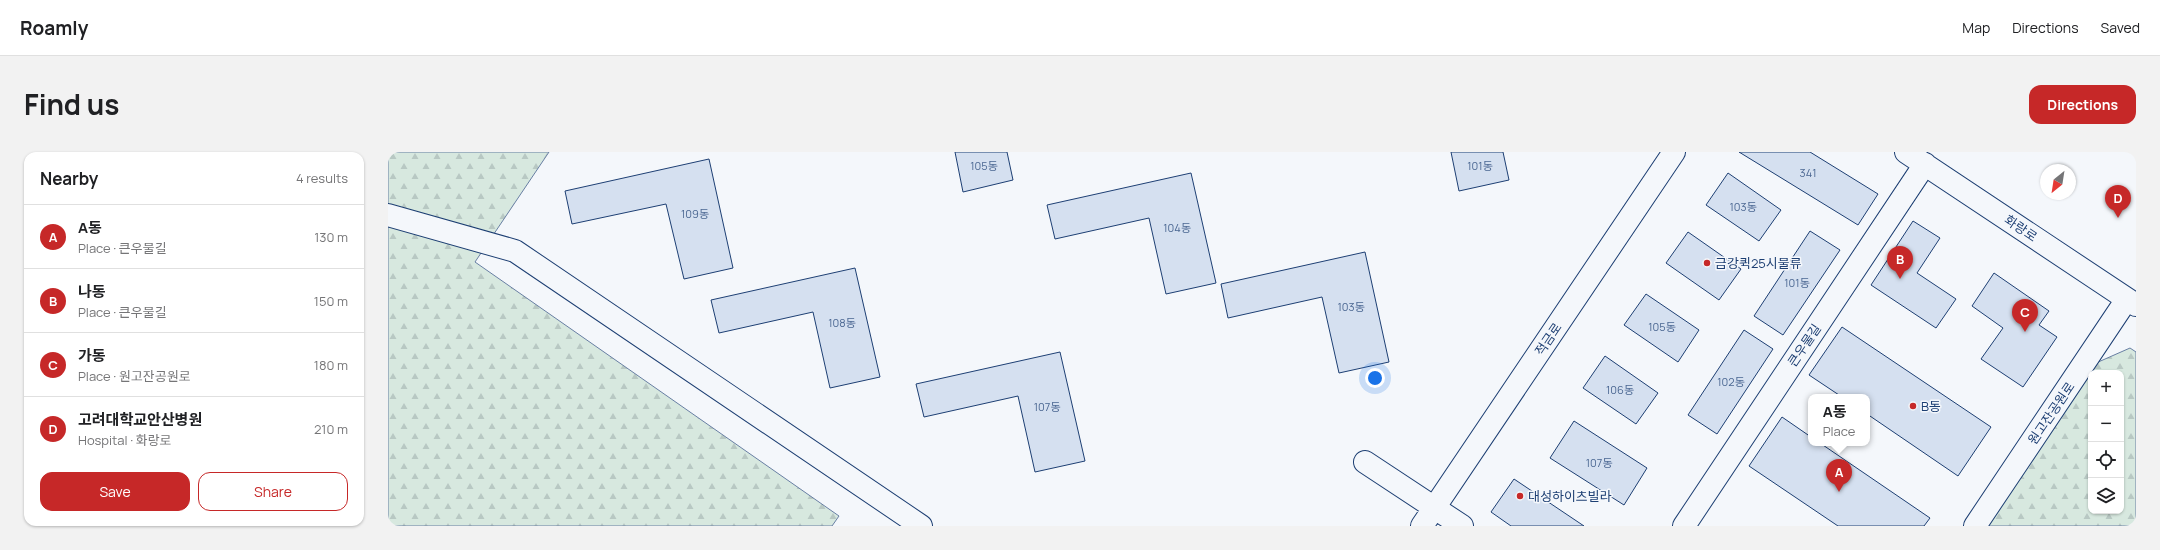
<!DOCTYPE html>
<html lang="en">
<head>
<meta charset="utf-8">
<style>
	:root { --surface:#fff; --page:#f2f2f2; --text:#202124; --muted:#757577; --line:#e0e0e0; --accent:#c62828 }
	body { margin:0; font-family:Manrope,"Noto Sans KR",sans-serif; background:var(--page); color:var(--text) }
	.controls { position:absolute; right:12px; bottom:12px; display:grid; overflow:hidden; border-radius:8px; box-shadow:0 1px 3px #0004 }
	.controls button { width:36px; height:36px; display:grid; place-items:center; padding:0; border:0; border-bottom:1px solid var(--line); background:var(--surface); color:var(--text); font:20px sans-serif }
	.compass { position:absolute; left:1652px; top:12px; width:36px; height:36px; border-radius:50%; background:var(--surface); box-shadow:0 1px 3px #0004; rotate:210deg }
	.you { position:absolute; left:987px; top:226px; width:14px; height:14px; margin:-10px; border:3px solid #fff; border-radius:50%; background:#1a73e8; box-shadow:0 0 0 6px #1a73e833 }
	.badge { display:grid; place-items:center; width:26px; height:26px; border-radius:50%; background:var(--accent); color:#fff; font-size:13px; font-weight:700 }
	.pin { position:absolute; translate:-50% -33px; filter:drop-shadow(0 1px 2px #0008) }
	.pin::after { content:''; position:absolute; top:21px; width:14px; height:12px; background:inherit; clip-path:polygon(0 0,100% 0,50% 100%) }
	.popup { position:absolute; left:1420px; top:242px; width:62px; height:52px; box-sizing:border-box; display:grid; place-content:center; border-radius:8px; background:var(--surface); filter:drop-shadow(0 1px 3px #0005); font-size:13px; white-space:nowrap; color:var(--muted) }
	.popup b { font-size:15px; color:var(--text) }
	.popup::after { content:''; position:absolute; left:50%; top:100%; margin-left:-8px; border:8px solid transparent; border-top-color:var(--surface) }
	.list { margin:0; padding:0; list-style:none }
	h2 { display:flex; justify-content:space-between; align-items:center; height:52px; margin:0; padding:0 16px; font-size:17px }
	h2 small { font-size:13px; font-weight:400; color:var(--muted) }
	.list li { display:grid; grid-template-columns:26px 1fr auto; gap:12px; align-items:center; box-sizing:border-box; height:64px; padding:0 16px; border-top:1px solid var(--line) }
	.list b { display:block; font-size:15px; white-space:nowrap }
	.list p { margin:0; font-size:13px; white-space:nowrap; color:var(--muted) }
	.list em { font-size:13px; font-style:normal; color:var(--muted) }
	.actions { display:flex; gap:8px; padding:12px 16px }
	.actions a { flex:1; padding:9px 0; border:1px solid var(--accent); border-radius:12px; text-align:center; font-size:14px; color:var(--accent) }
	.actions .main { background:var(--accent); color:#fff }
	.icon { flex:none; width:22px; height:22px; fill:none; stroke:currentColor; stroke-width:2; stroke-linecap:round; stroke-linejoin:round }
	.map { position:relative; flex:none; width:1748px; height:374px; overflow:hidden; border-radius:12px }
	header { display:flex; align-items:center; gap:24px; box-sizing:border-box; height:56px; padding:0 20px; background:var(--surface); border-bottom:1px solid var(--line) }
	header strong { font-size:19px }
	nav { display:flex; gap:22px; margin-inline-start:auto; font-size:14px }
	.intro { display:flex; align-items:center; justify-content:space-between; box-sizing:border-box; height:96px; padding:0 24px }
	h1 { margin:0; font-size:28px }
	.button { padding:10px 18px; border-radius:12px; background:var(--accent); color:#fff; font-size:14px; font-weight:700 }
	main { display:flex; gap:24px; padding:0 24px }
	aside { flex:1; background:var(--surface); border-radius:12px; box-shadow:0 1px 3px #0004 }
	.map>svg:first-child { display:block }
	.forest { fill:url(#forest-firs); stroke:#687fa3; fill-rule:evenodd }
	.building { fill:#d5e0f0; stroke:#1d3f73 }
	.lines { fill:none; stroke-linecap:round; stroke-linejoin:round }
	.minor-casing { stroke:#1d3f73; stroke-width:24 }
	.minor { stroke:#f4f7fb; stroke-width:22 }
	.poi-dot { fill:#c62828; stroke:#f4f7fb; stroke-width:1.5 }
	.labels { text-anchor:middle; stroke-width:3; stroke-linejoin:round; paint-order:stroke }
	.number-label { font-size:11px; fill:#4b6792 }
	.street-label { font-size:13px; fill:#1d3f73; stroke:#f4f7fb }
	.poi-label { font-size:13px; fill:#1d3f73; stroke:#f4f7fb; text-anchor:start }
</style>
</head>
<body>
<header>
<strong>Roamly</strong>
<nav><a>Map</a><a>Directions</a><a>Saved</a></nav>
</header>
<div class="intro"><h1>Find us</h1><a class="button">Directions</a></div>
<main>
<aside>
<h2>Nearby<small>4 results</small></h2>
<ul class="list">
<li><span class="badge">A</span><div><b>A동</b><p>Place · 큰우물길</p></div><em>130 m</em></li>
<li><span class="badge">B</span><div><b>나동</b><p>Place · 큰우물길</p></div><em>150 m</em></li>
<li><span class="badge">C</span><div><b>가동</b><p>Place · 원고잔공원로</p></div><em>180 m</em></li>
<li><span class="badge">D</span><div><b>고려대학교안산병원</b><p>Hospital · 화랑로</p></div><em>210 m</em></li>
</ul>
<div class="actions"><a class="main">Save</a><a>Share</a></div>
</aside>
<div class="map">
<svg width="1748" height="374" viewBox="0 0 1748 374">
	<defs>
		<pattern id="forest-firs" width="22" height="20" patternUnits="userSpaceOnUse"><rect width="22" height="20" fill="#d7e8df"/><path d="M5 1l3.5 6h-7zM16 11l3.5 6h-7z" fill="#b8c8c3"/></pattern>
	</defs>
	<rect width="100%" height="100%" fill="#f4f7fb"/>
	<path class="forest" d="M 0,0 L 161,0 L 87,110 L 451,364 L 444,374 L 0,374 Z
		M 1742,196 L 1748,200 L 1748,374 L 1598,374 L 1708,211 ZM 1703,221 L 1733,221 L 1733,359 L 1703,359 Z"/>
	<path class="building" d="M 567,0 L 619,0 L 625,28 L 575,40 Z
		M 1063,0 L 1115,0 L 1121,28 L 1071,39 Z
		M 1351,0 L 1422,0 L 1490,42 L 1470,73 Z
		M 321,7 L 345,116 L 296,127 L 278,52 L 184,72 L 177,39 Z
		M 803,21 L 828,131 L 778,142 L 761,66 L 667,87 L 659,53 Z
		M 1340,21 L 1393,58 L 1371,89 L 1318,53 Z
		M 1525,69 L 1552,86 L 1529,121 L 1568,147 L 1548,176 L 1483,133 Z
		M 1422,79 L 1452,98 L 1395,183 L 1366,164 Z
		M 1300,80 L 1353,117 L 1331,148 L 1278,111 Z
		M 977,100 L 1001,210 L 951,221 L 934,145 L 840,166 L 833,132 Z
		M 467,116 L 492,225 L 442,236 L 425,160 L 331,181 L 323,148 Z
		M 1606,121 L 1661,159 L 1651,173 L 1669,185 L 1635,235 L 1593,207 L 1615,176 L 1584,154 Z
		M 1258,142 L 1311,178 L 1290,210 L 1236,173 Z
		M 1454,175 L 1603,275 L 1570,324 L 1479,262 L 1479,245 L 1454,245 L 1421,223 Z
		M 1356,178 L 1385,197 L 1329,282 L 1300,263 Z
		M 672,200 L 697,309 L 647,320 L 630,244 L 536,265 L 528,232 Z
		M 1217,204 L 1270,241 L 1248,272 L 1195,236 Z
		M 1394,265 L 1423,285 L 1423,291 L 1432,291 L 1542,366 L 1536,374 L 1450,374 L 1361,314 Z
		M 1186,269 L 1259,316 L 1236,353 L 1162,306 Z
		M 1126,327 L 1196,374 L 1123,374 L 1103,360 Z"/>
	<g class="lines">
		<defs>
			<path id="minor" d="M 1518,0 L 1748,153
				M 0,63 L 127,99 L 533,374
				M 977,310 L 1074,374
				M 1034,374 L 1286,0
				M 1296,374 L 1537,12
				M 1587,374 L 1739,147"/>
		</defs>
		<use href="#minor" class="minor-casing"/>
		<use href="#minor" class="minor"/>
	</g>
	<g class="poi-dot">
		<circle cx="1319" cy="111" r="4"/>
		<circle cx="1525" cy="254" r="4"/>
		<circle cx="1132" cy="344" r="4"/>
	</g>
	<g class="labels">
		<g class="number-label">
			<text x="596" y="18">105동</text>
			<text x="1092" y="18">101동</text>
			<text x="1420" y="25">341</text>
			<text x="1355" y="59">103동</text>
			<text x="307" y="66">109동</text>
			<text x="789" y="80">104동</text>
			<text x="1409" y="135">101동</text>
			<text x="963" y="159">103동</text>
			<text x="454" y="175">108동</text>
			<text x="1274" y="179">105동</text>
			<text x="1343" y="234">102동</text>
			<text x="1232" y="242">106동</text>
			<text x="659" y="259">107동</text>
			<text x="1211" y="315">107동</text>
		</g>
		<g class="street-label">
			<text transform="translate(1633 76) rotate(34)" y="5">화랑로</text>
			<text transform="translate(1160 187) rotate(-56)" y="5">적금로</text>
			<text transform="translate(1416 193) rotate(-56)" y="5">큰우물길</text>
			<text transform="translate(1663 261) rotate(-56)" y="5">원고잔공원로</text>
		</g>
		<g class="poi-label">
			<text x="1327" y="116">금강퀵25시물류</text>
			<text x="1533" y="259">B동</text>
			<text x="1140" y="349">대성하이츠빌라</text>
		</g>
	</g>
</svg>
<div class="controls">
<button>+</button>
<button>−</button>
<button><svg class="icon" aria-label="locate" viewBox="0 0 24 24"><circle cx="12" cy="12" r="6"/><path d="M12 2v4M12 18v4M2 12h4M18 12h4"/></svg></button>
<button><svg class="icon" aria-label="layers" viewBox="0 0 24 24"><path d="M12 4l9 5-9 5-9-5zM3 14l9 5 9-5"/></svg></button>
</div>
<svg class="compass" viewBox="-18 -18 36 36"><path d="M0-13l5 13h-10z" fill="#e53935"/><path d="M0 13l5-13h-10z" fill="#757577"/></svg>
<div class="you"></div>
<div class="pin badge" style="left:1451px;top:340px">A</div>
<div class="popup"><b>A동</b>Place</div>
<div class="pin badge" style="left:1512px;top:127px">B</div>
<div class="pin badge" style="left:1637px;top:180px">C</div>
<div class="pin badge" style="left:1730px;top:66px">D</div>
</div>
</main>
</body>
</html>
